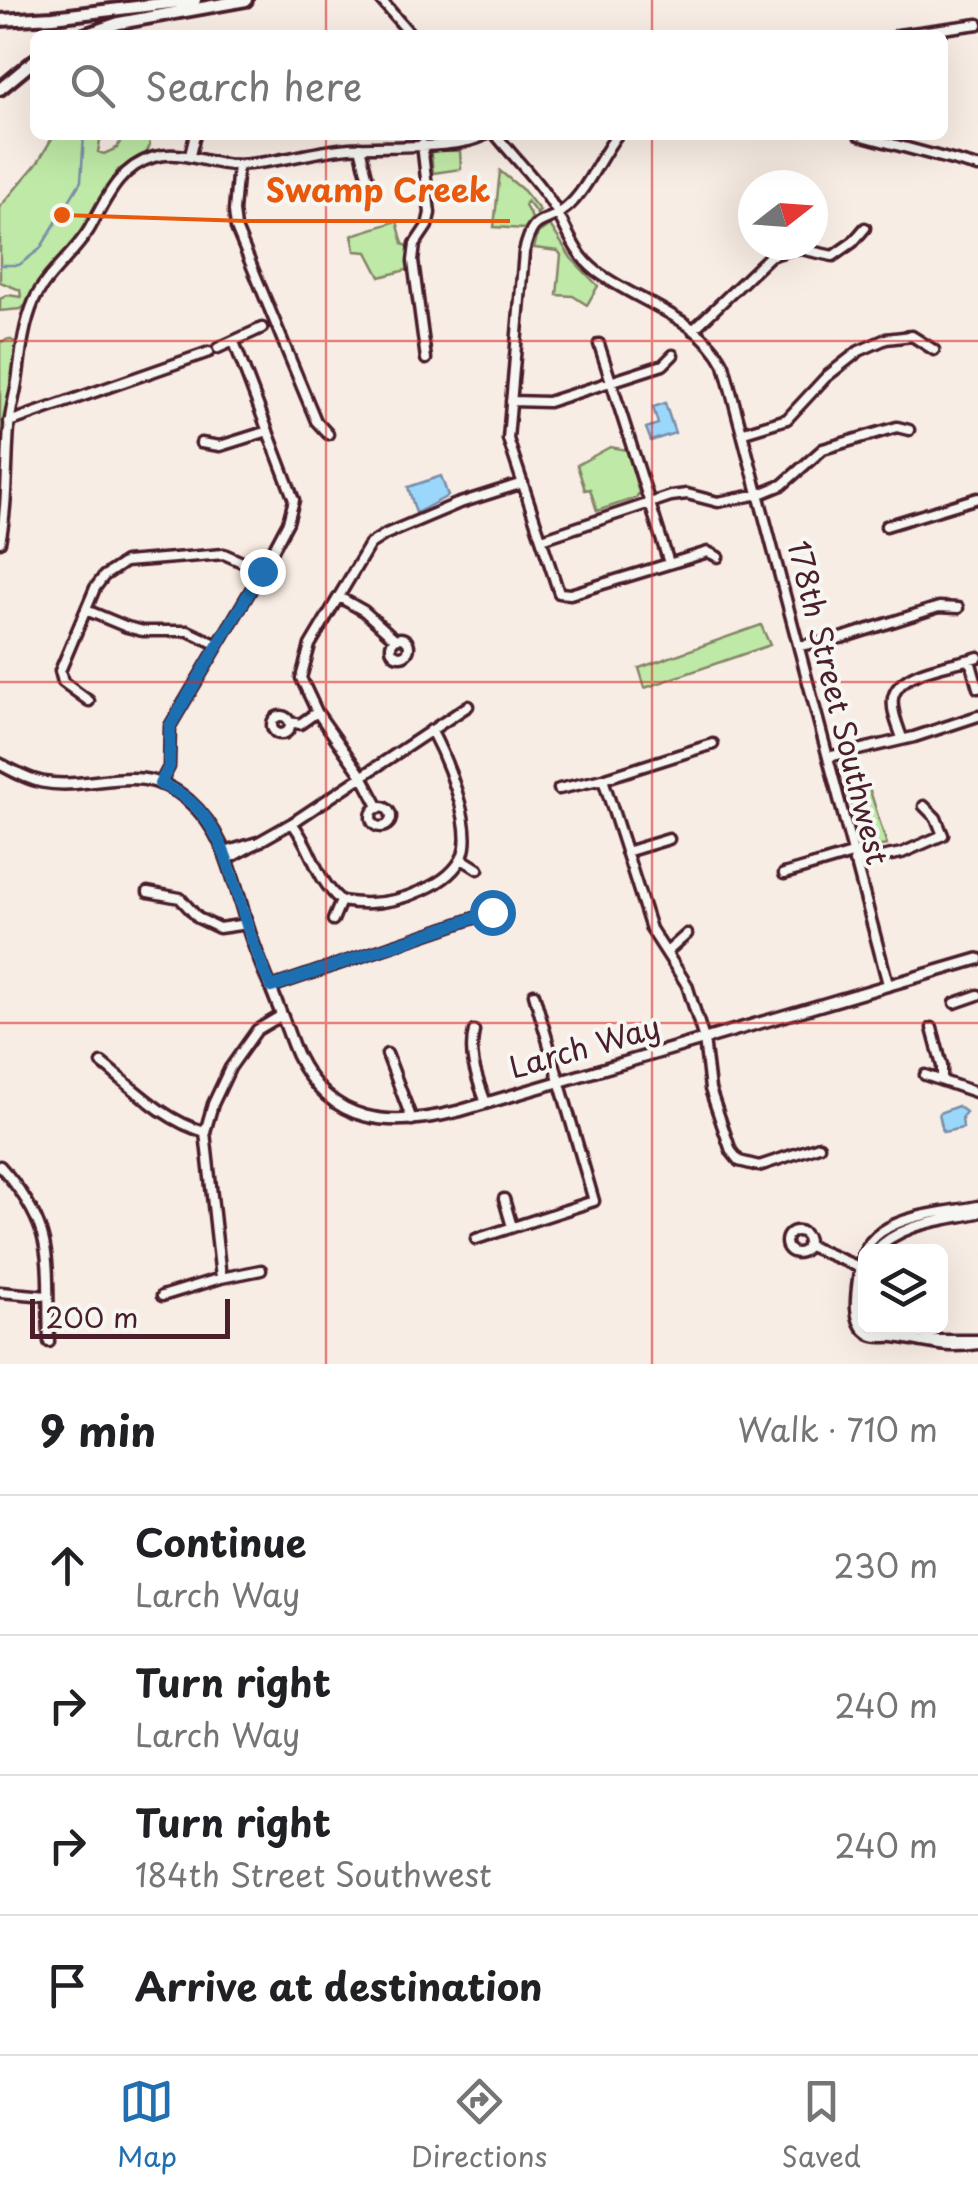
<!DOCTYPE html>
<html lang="en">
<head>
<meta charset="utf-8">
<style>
	:root { --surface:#fff; --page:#f6f6f6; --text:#202124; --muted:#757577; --line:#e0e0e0; --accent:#1f6fb2 }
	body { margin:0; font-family:"Playpen Sans",sans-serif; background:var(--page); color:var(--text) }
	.controls { position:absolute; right:30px; bottom:30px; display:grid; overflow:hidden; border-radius:15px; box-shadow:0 10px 40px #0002 }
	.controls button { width:90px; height:90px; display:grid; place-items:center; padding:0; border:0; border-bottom:2px solid var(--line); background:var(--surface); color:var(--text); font:50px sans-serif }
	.compass { position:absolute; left:738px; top:170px; width:90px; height:90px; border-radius:50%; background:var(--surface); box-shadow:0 10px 40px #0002; rotate:73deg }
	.scale { position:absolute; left:30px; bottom:25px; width:200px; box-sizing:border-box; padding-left:10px; border:5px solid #4a1f2b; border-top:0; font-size:28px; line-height:35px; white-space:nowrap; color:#4a1f2b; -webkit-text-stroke:8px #f6f6f2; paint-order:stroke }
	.stop { position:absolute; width:30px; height:30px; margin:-22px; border:8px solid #1f6fb2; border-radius:50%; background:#fff }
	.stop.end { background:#1f6fb2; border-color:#fff; box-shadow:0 2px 10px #0008 }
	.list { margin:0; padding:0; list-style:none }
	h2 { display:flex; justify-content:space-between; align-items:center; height:130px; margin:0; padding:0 40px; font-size:42px }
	h2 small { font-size:32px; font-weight:400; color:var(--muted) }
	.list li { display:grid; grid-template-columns:65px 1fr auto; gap:30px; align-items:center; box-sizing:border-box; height:140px; padding:0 40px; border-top:2px solid var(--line) }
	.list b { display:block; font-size:38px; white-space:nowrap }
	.list p { margin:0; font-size:32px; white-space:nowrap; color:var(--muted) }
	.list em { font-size:32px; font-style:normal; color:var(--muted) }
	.icon { flex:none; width:55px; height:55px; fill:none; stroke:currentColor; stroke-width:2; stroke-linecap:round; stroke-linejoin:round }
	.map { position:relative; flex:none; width:978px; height:1364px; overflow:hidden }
	.search { position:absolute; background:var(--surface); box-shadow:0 10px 40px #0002; left:30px; right:30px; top:30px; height:110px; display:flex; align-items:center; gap:25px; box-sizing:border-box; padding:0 35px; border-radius:15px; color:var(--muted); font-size:38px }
	.sheet { height:690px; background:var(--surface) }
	nav { display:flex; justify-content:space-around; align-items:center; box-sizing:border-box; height:140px; border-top:2px solid var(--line); background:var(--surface); font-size:28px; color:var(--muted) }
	nav a { display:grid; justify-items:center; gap:5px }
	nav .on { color:var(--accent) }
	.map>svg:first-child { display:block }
	.green { fill:#bee9a6; stroke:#848468; stroke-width:2.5 }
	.water { fill:#9ad7fb; stroke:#7a8da8; stroke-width:2.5 }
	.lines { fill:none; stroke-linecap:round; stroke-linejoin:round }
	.stream { stroke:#7a8da8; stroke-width:2.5 }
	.minor-casing { stroke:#4a1f2b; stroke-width:15 }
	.major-casing { stroke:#4a1f2b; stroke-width:16 }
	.highway-casing { stroke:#4a1f2b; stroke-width:18 }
	.minor { stroke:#f6f6f2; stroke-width:8 }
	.major { stroke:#f6f6f2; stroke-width:9 }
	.highway { stroke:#f6f6f2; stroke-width:10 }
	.route { stroke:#1f6fb2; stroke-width:12 }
	.grid { fill:none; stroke:#d62828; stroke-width:2.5; stroke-opacity:0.55 }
	.labels { text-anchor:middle; stroke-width:8; stroke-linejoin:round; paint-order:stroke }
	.street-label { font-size:30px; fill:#4a1f2b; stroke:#f6f6f2 }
	.leader { fill:none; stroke:#e8590c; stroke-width:4 }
	.callout-dot { fill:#e8590c; stroke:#f6f6f2; stroke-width:4 }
	.callout-label { font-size:32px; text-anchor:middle; font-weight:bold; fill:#e8590c; stroke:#f6f6f2; stroke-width:8; stroke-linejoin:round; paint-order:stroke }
</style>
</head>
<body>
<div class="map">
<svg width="978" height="1364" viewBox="0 0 978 1364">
	<rect width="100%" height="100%" fill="#f8ede4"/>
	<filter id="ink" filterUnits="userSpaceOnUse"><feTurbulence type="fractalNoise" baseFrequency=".01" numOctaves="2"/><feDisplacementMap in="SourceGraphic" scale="20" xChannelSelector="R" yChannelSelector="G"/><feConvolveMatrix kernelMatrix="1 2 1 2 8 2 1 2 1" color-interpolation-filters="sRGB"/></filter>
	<g filter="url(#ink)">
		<path class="green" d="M 54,135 L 101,135 L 98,152 L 104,154 L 117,148 L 121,140 L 115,135 L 147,135 L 150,145 L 145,156 L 118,170 L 64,258 L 38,282 L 26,305 L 21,309 L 0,311 L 0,299 L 8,295 L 21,297 L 20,290 L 0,282 L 0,207 L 38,162 Z
			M 436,150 L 460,151 L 461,169 L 433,173 L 431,153 Z
			M 500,171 L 524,191 L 540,211 L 537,214 L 527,201 L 525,206 L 532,218 L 524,229 L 494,227 Z
			M 397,221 L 403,244 L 410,247 L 412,273 L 406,270 L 380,277 L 367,252 L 355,251 L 352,235 Z
			M 550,225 L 571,258 L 598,286 L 587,305 L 573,296 L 557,295 L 561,255 L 558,251 L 534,248 L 538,233 Z
			M 9,339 L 19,344 L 0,523 L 0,342 Z
			M 610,447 L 627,450 L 639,493 L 636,498 L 597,511 L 590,489 L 585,490 L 577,465 Z
			M 761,625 L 770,645 L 645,688 L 639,668 Z
			M 868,784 L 887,845 L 869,848 L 863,844 L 848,790 Z"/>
		<path class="water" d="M 665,403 L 675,433 L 651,441 L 646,428 L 658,424 L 653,407 Z
			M 441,476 L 448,496 L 416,513 L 408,487 Z
			M 958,1106 L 966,1112 L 962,1117 L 963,1128 L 943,1132 L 939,1113 Z"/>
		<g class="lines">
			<path class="stream" d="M 0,265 L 19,265 L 40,249 L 81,181 L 84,135"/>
			<defs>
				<path id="minor" d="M 381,0 L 411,35
					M 898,35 L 978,24
					M 496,135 C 516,160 543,186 558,214 C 570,236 575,254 596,271 C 636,302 700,317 724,365 L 888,984
					M 617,135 C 600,157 586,192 566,208 C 542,228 534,211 524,252 L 508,439 L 559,593 L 570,594 L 708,552 L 718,557
					M 859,135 L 978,167
					M 422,144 L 430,213 L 427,226 L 415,244 L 413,261 L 426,359
					M 360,147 L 370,188
					M 190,155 L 195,135
					M 238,165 L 234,211 L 236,228 L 316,421 L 328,434
					M 693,330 L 770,256 L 796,248 L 833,256 L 853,242 L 865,228
					M 599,344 L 669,563
					M 218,348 L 262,328
					M 511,401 L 548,402 L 663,365 L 673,355
					M 9,422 L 209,352
					M 744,432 L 787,419 L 826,377 L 859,351 L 886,339 L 912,336 L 934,350
					M 201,443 L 220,446 L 268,431
					M 886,526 L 978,498
					M 542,539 L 671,496 L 687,494 L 718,502 L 760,494 L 782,485 L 823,449 L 897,427 L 909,430
					M 0,542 C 8,504 6,466 9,428 C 10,410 16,393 18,375 C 21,351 24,324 34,301 C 46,274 75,254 90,228 C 106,199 119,167 154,157 C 184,149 207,165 236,165 C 274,164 312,151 349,148 C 382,145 462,150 484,135
					M 339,597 L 364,611 L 395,639
					M 86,610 L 127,627 L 143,631 L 188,631 L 218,645
					M391 647a9 9 0 1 1 18 0a9 9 0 1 1-18 0Z
					M 799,646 L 841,638 L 939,607 L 958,608
					M 970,660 L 978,688
					M 89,701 L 63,682 L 60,671 L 95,588 L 104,576 L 125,562 L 224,554 L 262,571
					M272 725a9 9 0 1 1 18 0a9 9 0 1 1-18 0Z
					M 290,722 L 300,724 L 317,712
					M 902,738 C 898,726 891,711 893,698 C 899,669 954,665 978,657
					M 828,757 L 914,737 L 978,716
					M 603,779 L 651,929 L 687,985 L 704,1039 L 710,1089 L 731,1151 L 739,1161 L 759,1166 L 819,1146
					M 160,784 L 169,767 L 170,726 L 262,571 L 288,522 L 294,500 L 234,342
					M 559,789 L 603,779 L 713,744
					M371 817a10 10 0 1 1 20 0a10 10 0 1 1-20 0Z
					M 379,808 L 362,776 L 317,712 L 301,678 L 310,645 L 370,544 L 386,534 L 457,504 L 523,483
					M 292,823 C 313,849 314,877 341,901 L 333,920
					M 225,852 L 261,841
					M 626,852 L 669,839
					M 228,859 L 292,823 L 468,706
					M 462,859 L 478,869
					M 854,862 L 902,853 L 943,835 L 936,818 L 924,806
					M 784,874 L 852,854
					M 148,892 L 180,898 L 198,918 L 219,928 L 247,924
					M 341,901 C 370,906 396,903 423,890 C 439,883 456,872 463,855 C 474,825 446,758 431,730
					M 668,951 L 687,934
					M 271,987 L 492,912
					M 955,1003 L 978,995
					M 932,1028 L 942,1066 L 942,1079
					M 474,1031 C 468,1057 477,1078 486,1103
					M 387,1054 L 412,1120
					M 102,1063 C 134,1089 165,1121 205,1132
					M 925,1075 L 978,1093
					M 0,1166 C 58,1231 46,1260 49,1342
					M 504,1199 L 512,1227
					M 978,1206 C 948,1212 906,1214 881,1232 C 864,1244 860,1260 858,1279 C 856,1295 852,1319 865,1331 C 874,1340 884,1336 894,1337 C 927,1341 942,1350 978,1344
					M786 1242a11 11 0 1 1 22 0a11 11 0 1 1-22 0Z
					M 476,1239 L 594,1201 L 534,994
					M 807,1245 L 859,1267
					M 874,1252 C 900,1223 942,1221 978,1213
					M 221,1278 L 205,1132 L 213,1104 L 230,1068 L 257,1030 L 282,1015
					M 0,1292 L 47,1296
					M 162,1296 L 221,1278 L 261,1270
					M 857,1296 L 866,1320
					M 873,1326 L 889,1336
					M 921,1342 L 927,1340 L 978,1340"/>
				<path id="major" d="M 0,764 C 13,771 27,779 42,782 C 94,792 139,758 188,800 C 225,832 232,876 246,921 C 254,950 267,977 278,1006 C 285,1022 290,1039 297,1055 C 331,1126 392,1128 459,1111 L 978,959"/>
				<path id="highway" d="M 0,20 L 53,17 L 195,0
					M 84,35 L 119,23 L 246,0
					M 0,89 L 35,60"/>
			</defs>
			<use href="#minor" class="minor-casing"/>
			<use href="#major" class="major-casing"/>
			<use href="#highway" class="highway-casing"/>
			<use href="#minor" class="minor"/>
			<use href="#major" class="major"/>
			<use href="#highway" class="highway"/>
		</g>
	</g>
	<g class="lines" filter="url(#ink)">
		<path class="route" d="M 262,571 L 170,726 L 169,767 L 160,784 C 219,805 230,870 246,922 C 253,945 262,966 271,987 L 492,912"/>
	</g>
	<path class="grid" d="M 326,0 L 326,35M 652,0 L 652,35M 326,135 L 326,1364M 652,135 L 652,1364M 0,341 L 978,341M 0,682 L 978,682M 0,1023 L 978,1023"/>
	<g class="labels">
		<g class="street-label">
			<text transform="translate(837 703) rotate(76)" y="10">178th Street Southwest</text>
			<text transform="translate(585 1048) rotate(-16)" y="10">Larch Way</text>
		</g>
	</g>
	<path class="leader" d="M62 215L246 221H510"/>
	<circle class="callout-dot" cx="62" cy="215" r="10"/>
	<g class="callout-label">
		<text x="378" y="202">Swamp Creek</text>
	</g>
</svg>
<div class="controls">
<button><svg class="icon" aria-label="layers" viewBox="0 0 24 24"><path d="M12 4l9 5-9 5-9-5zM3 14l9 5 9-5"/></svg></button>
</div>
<svg class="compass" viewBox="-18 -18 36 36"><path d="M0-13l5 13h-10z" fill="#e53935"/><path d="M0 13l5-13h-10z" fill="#757577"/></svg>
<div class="scale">200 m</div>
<div class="stop" style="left:492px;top:912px"></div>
<div class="stop end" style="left:262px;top:571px"></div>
<div class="search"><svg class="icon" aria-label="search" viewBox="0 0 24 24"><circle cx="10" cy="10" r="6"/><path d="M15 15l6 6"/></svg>Search here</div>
</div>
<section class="sheet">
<h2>9 min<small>Walk · 710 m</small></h2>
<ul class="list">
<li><svg class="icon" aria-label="ahead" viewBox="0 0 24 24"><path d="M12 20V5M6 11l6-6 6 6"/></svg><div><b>Continue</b><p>Larch Way</p></div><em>230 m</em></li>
<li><svg class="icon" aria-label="right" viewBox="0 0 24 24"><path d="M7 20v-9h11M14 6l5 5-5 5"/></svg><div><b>Turn right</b><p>Larch Way</p></div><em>240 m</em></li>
<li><svg class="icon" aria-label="right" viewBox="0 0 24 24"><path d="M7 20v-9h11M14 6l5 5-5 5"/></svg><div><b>Turn right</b><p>184th Street Southwest</p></div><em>240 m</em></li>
<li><svg class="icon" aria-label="arrive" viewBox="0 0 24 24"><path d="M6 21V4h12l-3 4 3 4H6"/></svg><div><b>Arrive at destination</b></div></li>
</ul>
</section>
<nav>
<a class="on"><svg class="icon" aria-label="map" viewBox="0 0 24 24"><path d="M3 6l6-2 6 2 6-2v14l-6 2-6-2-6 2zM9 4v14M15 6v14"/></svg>Map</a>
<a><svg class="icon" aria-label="directions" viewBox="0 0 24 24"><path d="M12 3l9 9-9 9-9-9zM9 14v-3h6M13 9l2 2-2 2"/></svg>Directions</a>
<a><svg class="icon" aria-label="saved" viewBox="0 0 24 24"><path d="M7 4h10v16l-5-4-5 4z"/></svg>Saved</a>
</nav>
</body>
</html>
